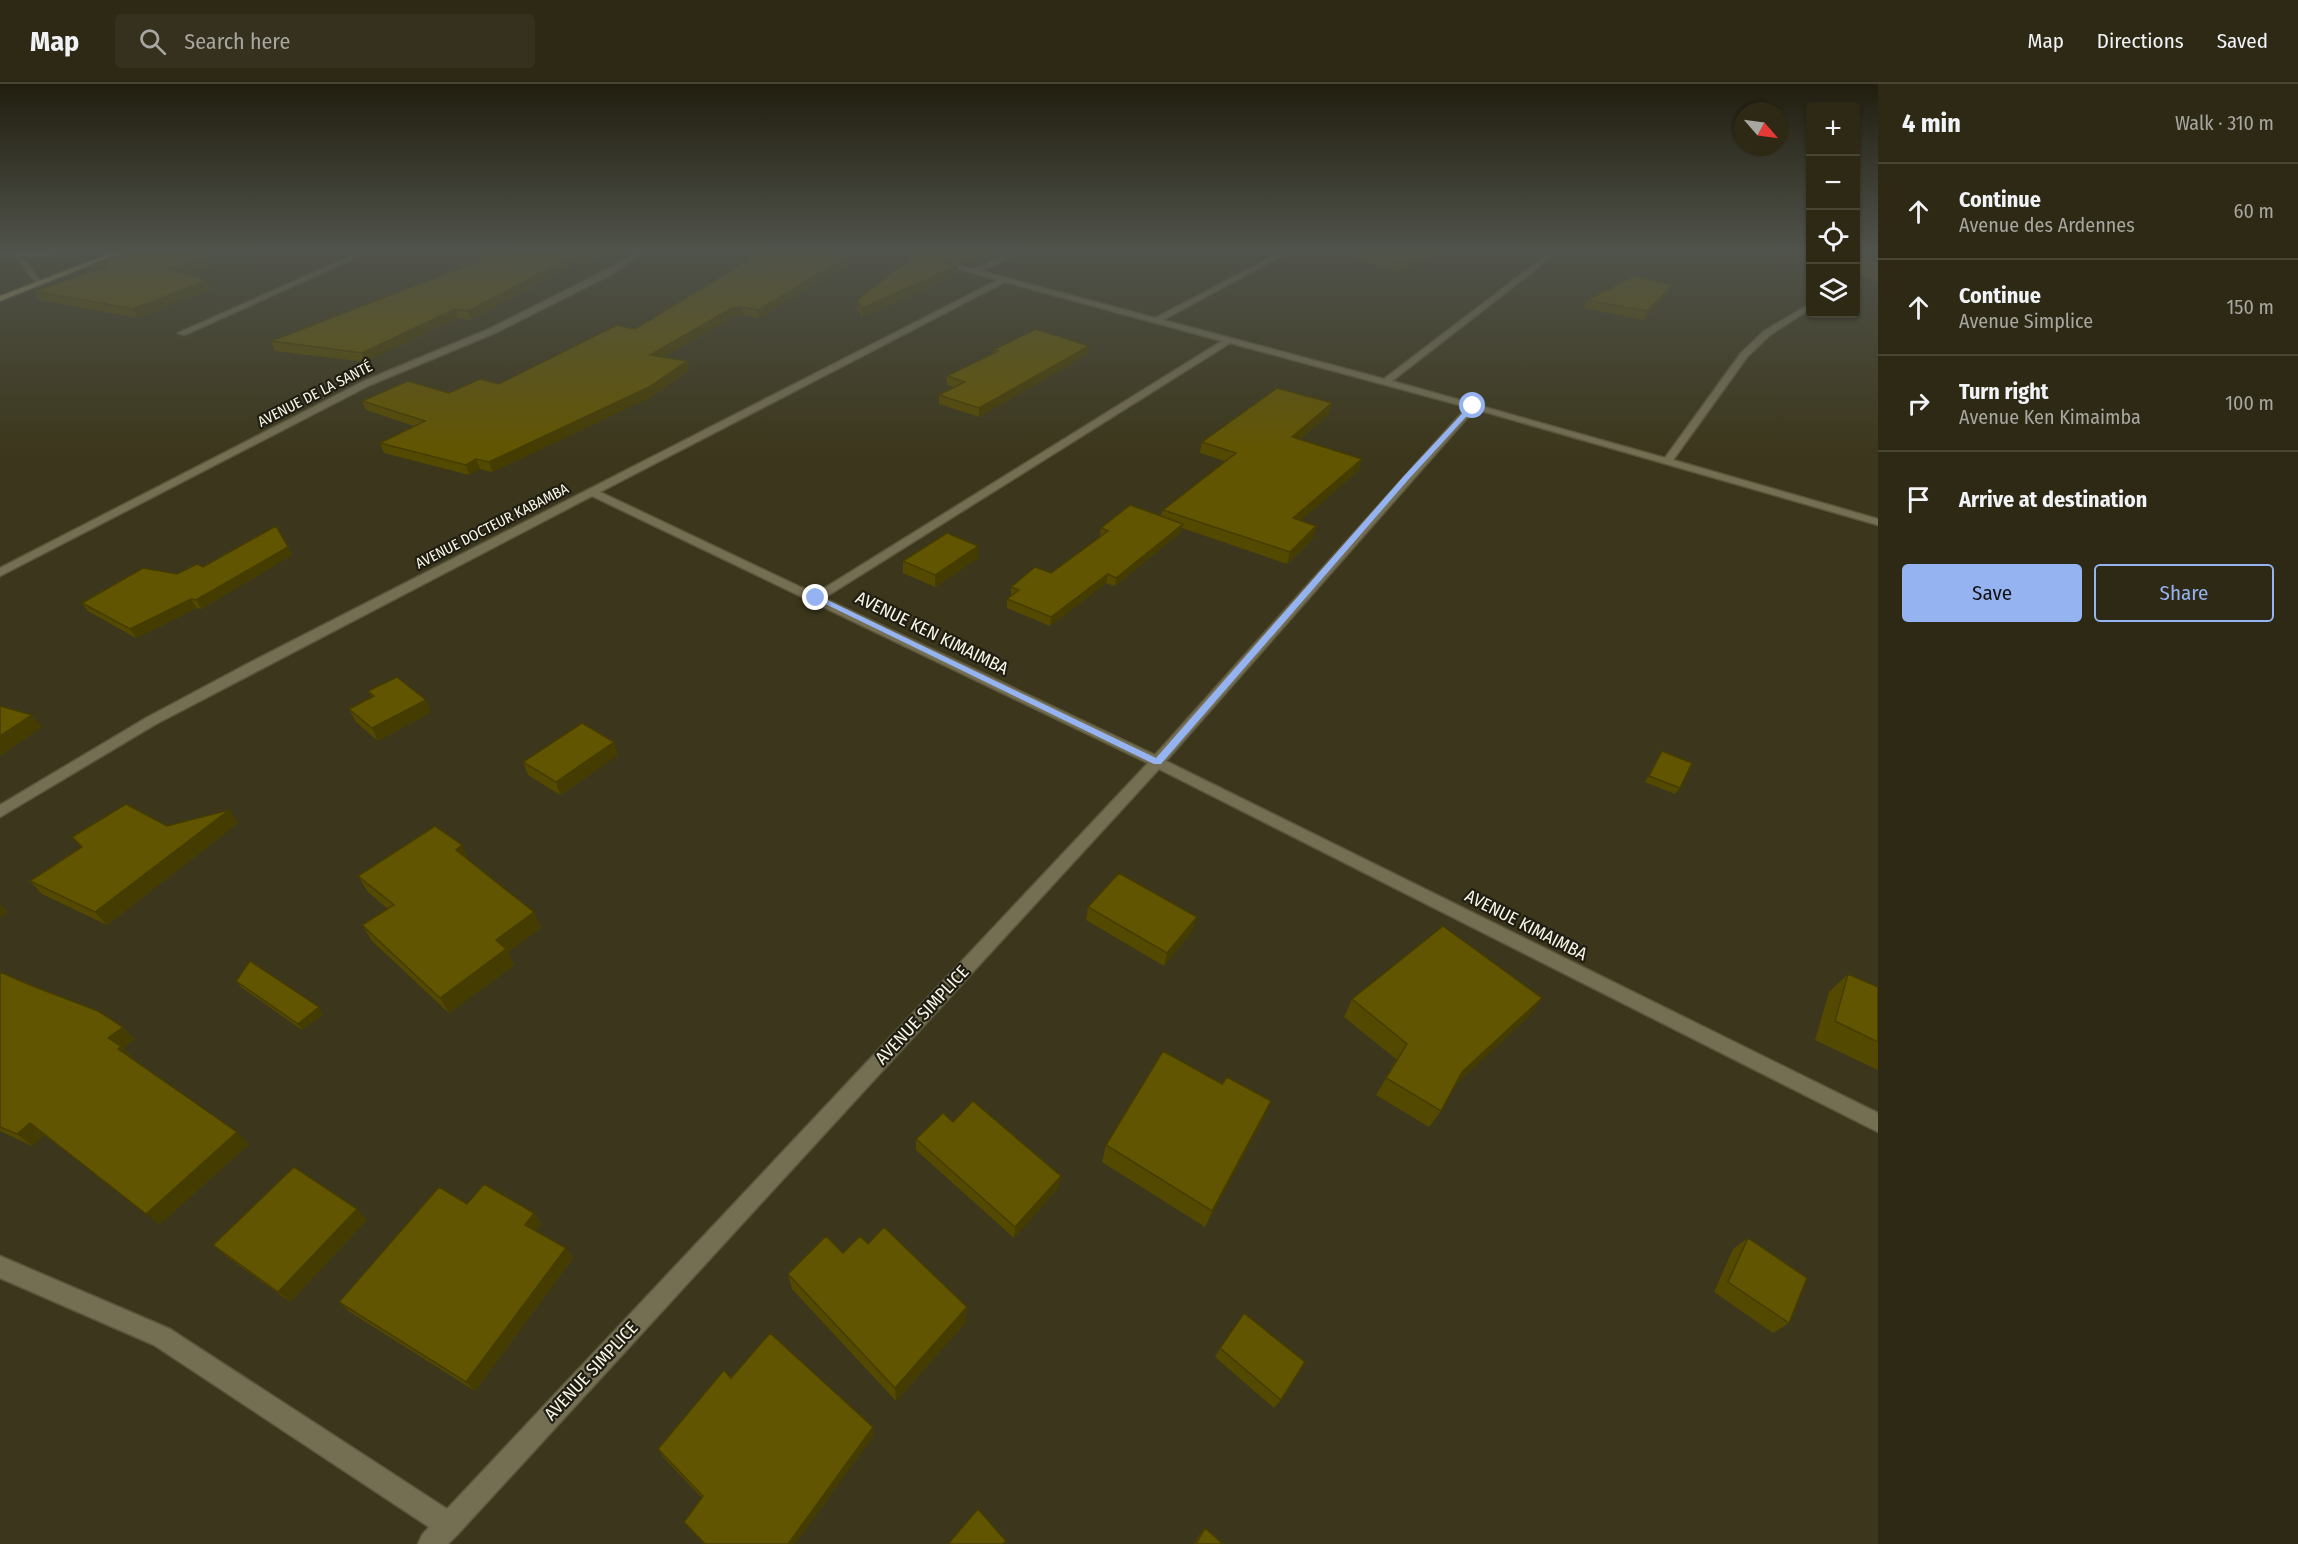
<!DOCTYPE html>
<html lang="en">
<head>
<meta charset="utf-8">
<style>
	:root { --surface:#2d2915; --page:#35311e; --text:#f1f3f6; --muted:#a7a6a0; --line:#484534; --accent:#95b2f1 }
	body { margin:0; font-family:"Fira Sans Condensed",sans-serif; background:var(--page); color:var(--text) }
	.controls { position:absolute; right:18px; top:18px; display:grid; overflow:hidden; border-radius:6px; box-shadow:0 2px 4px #0004 }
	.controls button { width:54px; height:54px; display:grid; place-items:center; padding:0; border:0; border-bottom:2px solid var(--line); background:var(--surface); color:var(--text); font:30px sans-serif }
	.compass { position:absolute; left:1734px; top:18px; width:54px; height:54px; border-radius:50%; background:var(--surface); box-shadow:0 2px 4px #0004; rotate:118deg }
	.stop { position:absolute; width:18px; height:18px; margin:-14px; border:4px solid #95b2f1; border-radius:50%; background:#fff }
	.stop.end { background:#95b2f1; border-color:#fff; box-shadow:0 2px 6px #0008 }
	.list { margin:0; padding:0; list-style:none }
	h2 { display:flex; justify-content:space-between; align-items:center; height:78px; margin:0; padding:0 24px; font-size:26px }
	h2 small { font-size:20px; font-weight:400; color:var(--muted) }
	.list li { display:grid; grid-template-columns:39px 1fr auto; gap:18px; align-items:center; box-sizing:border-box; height:96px; padding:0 24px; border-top:2px solid var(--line) }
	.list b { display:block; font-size:22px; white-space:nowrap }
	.list p { margin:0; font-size:20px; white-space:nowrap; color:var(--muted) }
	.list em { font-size:20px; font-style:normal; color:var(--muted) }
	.actions { display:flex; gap:12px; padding:18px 24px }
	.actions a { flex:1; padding:14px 0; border:2px solid var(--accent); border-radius:6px; text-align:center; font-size:21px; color:var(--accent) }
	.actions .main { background:var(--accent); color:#111 }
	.icon { flex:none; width:33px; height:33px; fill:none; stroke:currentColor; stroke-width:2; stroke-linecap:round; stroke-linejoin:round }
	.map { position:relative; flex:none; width:1878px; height:1460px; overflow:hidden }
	header { display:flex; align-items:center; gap:36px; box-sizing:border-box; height:84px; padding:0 30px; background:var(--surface); border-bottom:2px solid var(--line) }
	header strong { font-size:28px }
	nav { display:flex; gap:33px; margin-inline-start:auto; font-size:21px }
	.search { width:420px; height:54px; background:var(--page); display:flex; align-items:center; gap:15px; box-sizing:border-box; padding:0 21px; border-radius:6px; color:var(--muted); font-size:22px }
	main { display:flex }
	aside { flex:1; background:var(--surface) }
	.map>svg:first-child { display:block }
	.green { fill:#554b17 }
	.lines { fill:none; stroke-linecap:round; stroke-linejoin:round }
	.minor-casing { stroke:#5a563c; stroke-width:3 }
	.major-casing { stroke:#5a563c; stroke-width:3 }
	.minor { fill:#746e53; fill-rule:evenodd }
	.major { fill:#b0a56b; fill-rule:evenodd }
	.wall { fill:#544901 }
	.shaded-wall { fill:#453c01 }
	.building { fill:#625501; stroke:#453c01; stroke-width:1.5 }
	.route { fill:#95b2f1 }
	.labels { text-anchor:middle; stroke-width:4.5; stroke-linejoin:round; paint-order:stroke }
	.far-street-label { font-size:15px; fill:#f8f6e6; stroke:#201e12 }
	.street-label { font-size:18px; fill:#f8f6e6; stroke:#201e12 }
</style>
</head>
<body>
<header>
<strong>Map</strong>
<div class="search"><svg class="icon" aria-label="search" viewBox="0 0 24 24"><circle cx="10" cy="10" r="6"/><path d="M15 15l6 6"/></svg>Search here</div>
<nav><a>Map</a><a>Directions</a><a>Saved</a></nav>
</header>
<main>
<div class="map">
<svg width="1878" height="1460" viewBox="0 0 1878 1460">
	<rect width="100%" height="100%" fill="#3c371c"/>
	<path class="green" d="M 1856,164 L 1878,164 L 1878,198 L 1856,191 Z"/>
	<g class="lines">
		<defs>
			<path id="minor" d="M 369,164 L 377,164 L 185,251 L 178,249 Z
				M 642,164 L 649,164 L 614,189 L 495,249 L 370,301 L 0,492 L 0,484 L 364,297 L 489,245 L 608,185 Z
				M 885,164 L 894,164 L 973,185 L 1024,164 L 1032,164 L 980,187 L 1155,234 L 1289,164 L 1296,164 L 1163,236 L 1384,295 L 1556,164 L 1563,164 L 1392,297 L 1665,374 L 1741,269 L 1764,247 L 1810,220 L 1810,225 L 1770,251 L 1747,273 L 1673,376 L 1878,435 L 1878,441 L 1475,325 L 1166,677 L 1878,1029 L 1878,1048 L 1159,685 L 458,1450 L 448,1460 L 418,1460 L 422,1451 L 429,1443 L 154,1261 L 0,1194 L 0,1172 L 170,1245 L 447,1425 L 1148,679 L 592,412 L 156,640 L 0,733 L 0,721 L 146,634 L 249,579 L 998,196 ZM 1005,198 L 1222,257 L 815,510 L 600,408 ZM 1230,259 L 1467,323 L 1155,671 L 824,514 Z
				M 120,166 L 122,169 L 22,173 L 43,200 L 39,202 L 15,173 L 0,173 L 0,169 Z"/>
			<path id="major" d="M 125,164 L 133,164 L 0,217 L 0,212 Z"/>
		</defs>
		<use href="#minor" class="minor-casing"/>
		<use href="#major" class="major-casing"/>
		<use href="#minor" class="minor"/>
		<use href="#major" class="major"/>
	</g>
	<path class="wall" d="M 622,164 L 588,180 L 579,178 L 471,236 L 458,234 L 365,278 L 275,267 L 271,257 L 466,182 Z
		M 1007,164 L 964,180 L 952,177 L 952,181 L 957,192 L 862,233 L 858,226 L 857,216 L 927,169 L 927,166 Z
		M 1450,164 L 1399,187 L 1355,175 L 1357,168 Z
		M 94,180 L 216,180 L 185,190 L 208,196 L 213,205 L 138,234 L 40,216 L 34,207 L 97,186 Z
		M 848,181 L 759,234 L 743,231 L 733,233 L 664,273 L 687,277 L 689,286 L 651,313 L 492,388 L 480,385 L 469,391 L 384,369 L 380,359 L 414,342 L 366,326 L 362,317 L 449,309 L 499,300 L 635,245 Z
		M 1672,201 L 1668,209 L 1644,236 L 1583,224 L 1587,216 Z
		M 1089,262 L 1088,270 L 979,333 L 939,320 L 939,311 L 954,303 L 947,301 L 947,292 L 993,269 L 993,266 Z
		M 1329,330 L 1299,356 L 1359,386 L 1300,437 L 1313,454 L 1287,480 L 1182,444 L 1181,448 L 1115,502 L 1106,499 L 1050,542 L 1007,524 L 1007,515 L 1011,512 L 1011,503 L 1051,489 L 1100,453 L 1101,444 L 1161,432 L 1163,426 L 1225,377 L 1200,369 L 1202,358 Z
		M 292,471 L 201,525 L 197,524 L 136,554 L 88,527 L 82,519 L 203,483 Z
		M 978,474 L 935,503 L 903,489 L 903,477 Z
		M 369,607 L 431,628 L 378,657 L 356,638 L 349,625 L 372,614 Z
		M 1662,667 L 1680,704 L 1675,710 L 1645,698 Z
		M 618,671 L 560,711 L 528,691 L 523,678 Z
		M 229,726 L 238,739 L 107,841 L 42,810 L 30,797 L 81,763 L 72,753 L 167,742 Z
		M 470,777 L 534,828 L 541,844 L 508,868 L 514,881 L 449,929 L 372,857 L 362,841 L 388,825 L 368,808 L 358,792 Z
		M 1088,823 L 1193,846 L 1164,882 L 1086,836 Z
		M 0,888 L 135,955 L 123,964 L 133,974 L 132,975 L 249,1060 L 160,1140 L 44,1051 L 32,1062 L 0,1047 Z
		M 1848,890 L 1878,903 L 1878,986 L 1815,956 L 1829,908 Z
		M 236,897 L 323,930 L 302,946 L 241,903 Z
		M 1352,915 L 1530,931 L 1455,1001 L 1441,1027 L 1429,1043 L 1376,1011 L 1397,976 L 1344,933 Z
		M 1271,1017 L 1263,1035 L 1205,1143 L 1102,1078 L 1106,1061 Z
		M 953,1038 L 1059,1103 L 1014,1154 L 916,1066 L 916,1055 Z
		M 467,1120 L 534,1129 L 541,1140 L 536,1147 L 573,1174 L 475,1307 L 350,1228 L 339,1218 Z
		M 367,1136 L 290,1218 L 226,1172 L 213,1161 Z
		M 1748,1154 L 1789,1239 L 1773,1249 L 1714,1208 L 1733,1165 Z
		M 868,1160 L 966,1238 L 896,1317 L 792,1205 L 788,1190 Z
		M 1220,1264 L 1281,1316 L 1274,1324 L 1215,1273 Z
		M 731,1294 L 874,1351 L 795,1460 L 704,1460 L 684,1438 L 702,1414 L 663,1373 L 658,1365 Z
		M 1205,1444 L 1223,1460 L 1194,1460 L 1200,1450 Z"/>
	<path class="shaded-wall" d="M 603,164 L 622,164 L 588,180 L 586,172 Z
		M 996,164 L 1007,164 L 964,180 L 964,176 Z
		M 1437,164 L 1450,164 L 1399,187 L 1401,180 Z
		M 577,170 L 579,178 L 471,236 L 468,227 Z
		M 211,171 L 216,180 L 172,195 L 167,185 Z
		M 847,173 L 848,181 L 759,234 L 758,226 Z
		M 952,176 L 952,185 L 958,182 L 957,192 L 862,233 L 862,224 L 944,179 Z
		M 208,196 L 213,205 L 138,234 L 133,225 Z
		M 1672,201 L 1668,209 L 1644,236 L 1647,227 Z
		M 742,223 L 743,231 L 733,233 L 652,280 L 650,271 L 732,224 Z
		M 455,225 L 458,234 L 365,278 L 362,269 Z
		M 1089,262 L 1088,270 L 979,333 L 979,324 Z
		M 687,277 L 689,286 L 651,313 L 492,388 L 489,378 Z
		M 1332,319 L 1329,330 L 1289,364 L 1292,353 Z
		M 476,375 L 480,385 L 469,391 L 466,381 Z
		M 1362,375 L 1359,386 L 1290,446 L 1293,434 Z
		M 1183,440 L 1181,448 L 1115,502 L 1116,494 Z
		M 1316,442 L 1313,454 L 1287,480 L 1290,468 Z
		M 978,462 L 978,474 L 935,503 L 935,491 Z
		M 288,463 L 292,471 L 201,525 L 196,516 Z
		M 1108,490 L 1106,499 L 1050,542 L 1051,533 Z
		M 191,515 L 197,524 L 136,554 L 130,545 Z
		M 426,616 L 431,628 L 378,657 L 372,644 Z
		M 32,631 L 42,643 L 0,672 L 0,652 Z
		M 614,658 L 618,671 L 560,711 L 556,698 Z
		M 229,726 L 238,739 L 107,841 L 95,828 Z
		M 462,761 L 470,778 L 456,766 Z
		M 0,820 L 8,828 L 0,834 Z
		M 534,828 L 541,844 L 508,868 L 514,881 L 449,929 L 440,914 L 496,856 Z
		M 1197,833 L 1193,846 L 1164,882 L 1167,869 Z
		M 1542,914 L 1530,931 L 1451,1005 L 1462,988 Z
		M 319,923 L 323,930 L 302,946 L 298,940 Z
		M 123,943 L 135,955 L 123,964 L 133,974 L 130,977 L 108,954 Z
		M 1271,1017 L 1263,1035 L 1205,1143 L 1212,1127 Z
		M 30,1039 L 44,1051 L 32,1062 L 17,1050 Z
		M 237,1048 L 249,1060 L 160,1140 L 146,1130 Z
		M 1061,1092 L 1059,1103 L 1014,1154 L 1015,1143 Z
		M 357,1125 L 367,1136 L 290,1218 L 278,1208 Z
		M 534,1129 L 541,1140 L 533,1152 L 525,1141 Z
		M 566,1164 L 573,1174 L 475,1307 L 466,1298 Z
		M 967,1223 L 966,1238 L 896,1317 L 895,1304 Z
		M 873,1343 L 874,1351 L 795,1460 L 788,1460 Z"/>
	<path class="building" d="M 145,164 L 169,164 L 211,171 L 167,185 L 208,196 L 133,225 L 34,207 L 107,183 L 94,180 Z
		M 498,164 L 603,164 L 586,172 L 577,170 L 468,227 L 455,225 L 362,269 L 271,257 L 466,182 Z
		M 768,164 L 803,164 L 847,173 L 758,226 L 742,223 L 732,224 L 650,271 L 687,277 L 649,303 L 489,378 L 476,375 L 466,381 L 380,359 L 425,337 L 362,317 L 408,297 L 449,309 L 480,295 L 499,300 L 617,241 L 635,245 Z
		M 930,164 L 996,164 L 964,176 L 927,166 Z
		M 1369,164 L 1437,164 L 1401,180 L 1357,168 Z
		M 920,167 L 952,176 L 944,179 L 958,182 L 862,224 L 857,216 Z
		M 1634,192 L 1672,201 L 1647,227 L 1587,216 Z
		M 1036,245 L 1089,262 L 979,324 L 939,311 L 965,298 L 947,292 L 998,267 L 993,266 Z
		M 1277,304 L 1332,319 L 1292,353 L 1362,375 L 1293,434 L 1316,442 L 1290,468 L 1163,426 L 1236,369 L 1202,358 Z
		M 1130,421 L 1183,440 L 1116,494 L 1108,490 L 1051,533 L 1007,515 L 1019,506 L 1011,503 L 1035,483 L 1051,489 L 1108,447 L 1101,444 Z
		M 276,442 L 288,463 L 196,516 L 191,515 L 130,545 L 82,519 L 143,484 L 177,490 L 197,480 L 203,483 Z
		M 947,449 L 978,462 L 935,491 L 903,477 Z
		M 397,593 L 426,616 L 372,644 L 349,625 L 374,612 L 368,607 Z
		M 0,622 L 32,631 L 0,652 Z
		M 582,639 L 614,658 L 556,698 L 523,678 Z
		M 1662,667 L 1692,679 L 1680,704 L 1649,692 Z
		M 126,720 L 167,742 L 229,726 L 95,828 L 30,797 L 82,763 L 72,753 Z
		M 435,742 L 462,761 L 456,766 L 534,828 L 496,856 L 506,865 L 440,914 L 362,841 L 394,821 L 358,792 Z
		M 1119,789 L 1197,833 L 1167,869 L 1088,823 Z
		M 1443,842 L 1542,914 L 1462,988 L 1441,1027 L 1386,994 L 1407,960 L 1352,915 Z
		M 250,877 L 319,923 L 298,940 L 236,897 Z
		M 0,888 L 30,901 L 98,927 L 123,943 L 108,954 L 121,962 L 118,965 L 237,1048 L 146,1130 L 30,1039 L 17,1050 L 0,1043 Z
		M 1848,890 L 1878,903 L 1878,958 L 1835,937 Z
		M 1163,967 L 1222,1000 L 1227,993 L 1271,1017 L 1212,1127 L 1106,1061 Z
		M 973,1017 L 1061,1092 L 1015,1143 L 916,1055 L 943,1029 L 953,1038 Z
		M 294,1083 L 357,1125 L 278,1208 L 213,1161 Z
		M 484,1100 L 534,1129 L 525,1141 L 566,1164 L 466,1298 L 339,1218 L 439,1103 L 467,1120 Z
		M 884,1143 L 967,1223 L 895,1304 L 788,1190 L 826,1152 L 843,1169 L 860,1152 L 868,1160 Z
		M 1748,1154 L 1807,1194 L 1789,1239 L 1728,1198 Z
		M 1244,1229 L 1305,1278 L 1281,1316 L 1220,1264 Z
		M 770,1249 L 873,1343 L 788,1460 L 705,1460 L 684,1438 L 703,1412 L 658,1365 L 724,1286 L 731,1294 Z
		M 978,1425 L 1006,1457 L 1003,1460 L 948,1460 Z
		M 1205,1444 L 1223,1460 L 1196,1460 Z"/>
	<linearGradient id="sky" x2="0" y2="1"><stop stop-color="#211e0f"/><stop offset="0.45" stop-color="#50534b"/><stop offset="1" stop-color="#50534b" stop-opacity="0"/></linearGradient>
	<rect width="1878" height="368" fill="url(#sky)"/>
	<path class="route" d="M 1471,320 L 1476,322 L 1408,396 L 1161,680 L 1154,680 L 813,514 L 819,512 L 1156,674 L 1403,393 Z"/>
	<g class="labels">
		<g class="far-street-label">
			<text transform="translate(315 310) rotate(-27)" y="5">AVENUE DE LA SANTÉ</text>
			<text transform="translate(492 442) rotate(-27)" y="5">AVENUE DOCTEUR KABAMBA</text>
		</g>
		<g class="street-label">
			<text transform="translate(932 549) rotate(26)" y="6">AVENUE KEN KIMAIMBA</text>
			<text transform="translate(1526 841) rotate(27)" y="6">AVENUE KIMAIMBA</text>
			<text transform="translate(922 931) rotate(-47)" y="6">AVENUE SIMPLICE</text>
			<text transform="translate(591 1287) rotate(-47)" y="6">AVENUE SIMPLICE</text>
		</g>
	</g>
</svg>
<div class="controls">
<button>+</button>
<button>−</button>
<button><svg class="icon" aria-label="locate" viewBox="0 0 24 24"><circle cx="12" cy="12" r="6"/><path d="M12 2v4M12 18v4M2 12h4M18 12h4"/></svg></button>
<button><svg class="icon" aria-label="layers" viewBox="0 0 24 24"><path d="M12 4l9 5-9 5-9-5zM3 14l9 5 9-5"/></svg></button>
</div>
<svg class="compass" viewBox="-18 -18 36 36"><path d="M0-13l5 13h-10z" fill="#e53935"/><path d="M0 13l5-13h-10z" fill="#a7a6a0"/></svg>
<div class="stop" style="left:1473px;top:322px"></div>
<div class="stop end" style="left:816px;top:514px"></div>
</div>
<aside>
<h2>4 min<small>Walk · 310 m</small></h2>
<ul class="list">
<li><svg class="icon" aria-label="ahead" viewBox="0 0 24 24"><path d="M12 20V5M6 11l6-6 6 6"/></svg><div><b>Continue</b><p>Avenue des Ardennes</p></div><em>60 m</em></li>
<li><svg class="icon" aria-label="ahead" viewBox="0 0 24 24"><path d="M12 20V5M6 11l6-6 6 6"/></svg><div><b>Continue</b><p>Avenue Simplice</p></div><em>150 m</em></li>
<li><svg class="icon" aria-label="right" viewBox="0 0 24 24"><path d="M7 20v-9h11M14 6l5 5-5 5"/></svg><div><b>Turn right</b><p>Avenue Ken Kimaimba</p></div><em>100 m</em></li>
<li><svg class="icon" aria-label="arrive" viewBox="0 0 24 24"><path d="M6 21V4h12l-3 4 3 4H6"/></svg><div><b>Arrive at destination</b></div></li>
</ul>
<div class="actions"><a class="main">Save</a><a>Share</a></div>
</aside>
</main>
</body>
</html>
